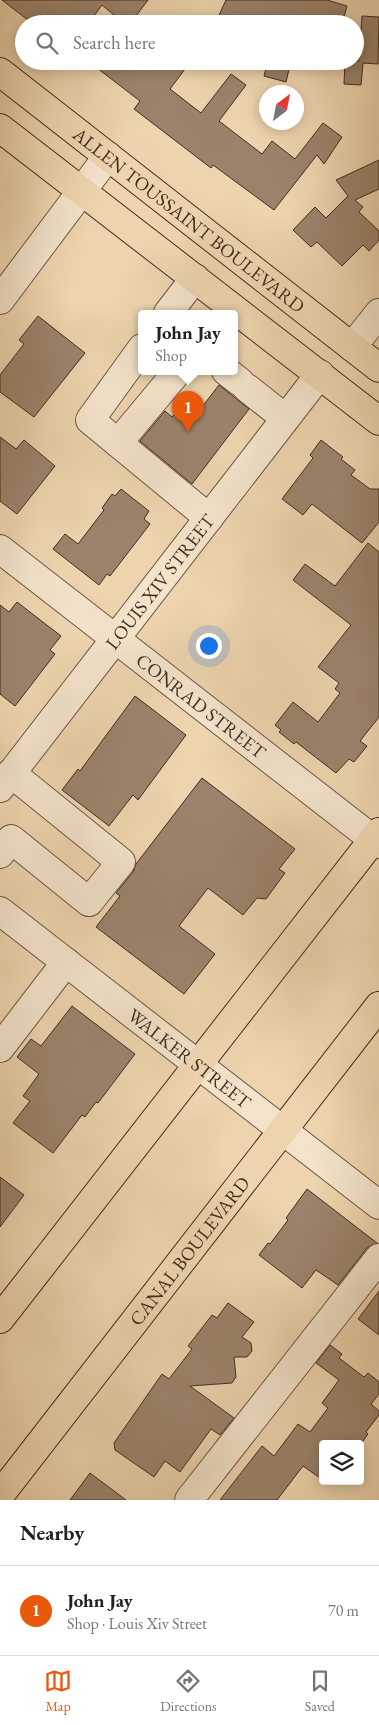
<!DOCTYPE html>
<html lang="en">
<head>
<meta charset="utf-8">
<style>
	:root { --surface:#fff; --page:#f2f2f2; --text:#202124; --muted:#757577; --line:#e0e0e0; --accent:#ea580c }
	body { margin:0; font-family:"EB Garamond",serif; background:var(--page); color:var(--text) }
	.controls { position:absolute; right:15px; bottom:15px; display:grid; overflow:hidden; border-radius:5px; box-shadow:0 2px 12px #0003 }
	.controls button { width:45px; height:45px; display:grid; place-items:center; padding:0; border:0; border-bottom:1px solid var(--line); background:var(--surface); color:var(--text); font:25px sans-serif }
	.compass { position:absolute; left:259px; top:85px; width:45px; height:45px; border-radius:50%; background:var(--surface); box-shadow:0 2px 12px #0003; rotate:32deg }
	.you { position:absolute; left:208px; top:645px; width:18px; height:18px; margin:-12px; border:4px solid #fff; border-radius:50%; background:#1a73e8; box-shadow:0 0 0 8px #1a73e833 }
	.badge { display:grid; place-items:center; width:32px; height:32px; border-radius:50%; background:var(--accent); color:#fff; font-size:16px; font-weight:700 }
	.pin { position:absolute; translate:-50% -41px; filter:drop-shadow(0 1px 2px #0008) }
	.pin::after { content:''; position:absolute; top:26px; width:18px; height:15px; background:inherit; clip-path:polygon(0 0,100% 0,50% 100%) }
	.popup { position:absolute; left:138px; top:310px; width:100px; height:65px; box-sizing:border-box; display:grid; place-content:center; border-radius:5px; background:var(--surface); filter:drop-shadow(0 1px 4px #0005); font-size:16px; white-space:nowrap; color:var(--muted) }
	.popup b { font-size:19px; color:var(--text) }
	.popup::after { content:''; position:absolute; left:50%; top:100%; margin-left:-10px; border:10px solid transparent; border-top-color:var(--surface) }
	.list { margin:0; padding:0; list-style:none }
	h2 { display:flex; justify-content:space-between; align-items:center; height:65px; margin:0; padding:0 20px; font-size:21px }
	h2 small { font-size:16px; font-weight:400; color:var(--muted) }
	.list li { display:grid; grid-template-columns:32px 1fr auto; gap:15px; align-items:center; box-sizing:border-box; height:90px; padding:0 20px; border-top:1px solid var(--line) }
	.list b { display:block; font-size:19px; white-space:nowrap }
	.list p { margin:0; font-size:16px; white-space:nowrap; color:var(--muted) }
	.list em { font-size:16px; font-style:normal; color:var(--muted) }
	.icon { flex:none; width:28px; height:28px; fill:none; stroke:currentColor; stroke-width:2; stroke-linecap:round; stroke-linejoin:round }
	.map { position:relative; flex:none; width:379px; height:1500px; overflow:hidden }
	.search { position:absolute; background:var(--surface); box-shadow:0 2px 12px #0003; left:15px; right:15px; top:15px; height:55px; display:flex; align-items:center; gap:12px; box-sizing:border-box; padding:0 18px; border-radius:28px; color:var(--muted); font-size:19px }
	.sheet { height:155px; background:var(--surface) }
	nav { display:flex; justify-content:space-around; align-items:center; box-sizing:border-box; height:70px; border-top:1px solid var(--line); background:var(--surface); font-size:14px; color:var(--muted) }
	nav a { display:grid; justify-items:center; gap:2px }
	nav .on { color:var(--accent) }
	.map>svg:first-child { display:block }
	.building { fill:#9b836b; stroke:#432c23 }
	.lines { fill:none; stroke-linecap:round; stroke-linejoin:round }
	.minor-casing { stroke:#6e5646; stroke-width:30 }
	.major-casing { stroke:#432c23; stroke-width:30 }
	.minor { stroke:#f3e3ca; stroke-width:28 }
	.major { stroke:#edd4ae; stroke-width:28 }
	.labels { text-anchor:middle; stroke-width:4.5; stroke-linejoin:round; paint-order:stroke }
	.street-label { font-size:19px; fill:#432c23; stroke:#f3e3ca }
</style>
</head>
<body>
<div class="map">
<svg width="379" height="1500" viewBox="0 0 379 1500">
	<rect width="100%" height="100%" fill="#edd4ae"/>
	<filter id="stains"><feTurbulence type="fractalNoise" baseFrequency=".004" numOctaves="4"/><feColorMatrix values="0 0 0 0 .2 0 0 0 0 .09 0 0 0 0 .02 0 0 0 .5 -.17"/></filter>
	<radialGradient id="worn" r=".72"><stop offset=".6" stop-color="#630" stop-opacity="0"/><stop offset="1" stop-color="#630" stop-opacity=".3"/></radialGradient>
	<path class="building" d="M 2,0 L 148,0 L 130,24 L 125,24 L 102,5 L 88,24 L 33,24 Z
		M 226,0 L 327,0 L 347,6 L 342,24 L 215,24 Z
		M 362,16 L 379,17 L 378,64 L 363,63 L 361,85 L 344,84 L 345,61 L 359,61 Z
		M 88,61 L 191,61 L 170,89 L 201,113 L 231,74 L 246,85 L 219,121 L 262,154 L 272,141 L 295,159 L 323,123 L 342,137 L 324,164 L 317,155 L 274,210 L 213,165 L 211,168 L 134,109 L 140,101 Z
		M 268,61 L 291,61 L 286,82 L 264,76 Z
		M 379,160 L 379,189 L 355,200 L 363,207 L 359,212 L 379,231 L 379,240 L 369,251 L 363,245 L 342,266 L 317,242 L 311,247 L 293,230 L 315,207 L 326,218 L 348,196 L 336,180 Z
		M 38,316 L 85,353 L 34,417 L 0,392 L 0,375 L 24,344 L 19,340 Z
		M 219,385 L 249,409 L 192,484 L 140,441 L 165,411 L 172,417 L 181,406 L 195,416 Z
		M 0,437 L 16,449 L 24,440 L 55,466 L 17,514 L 0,501 Z
		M 321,440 L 343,457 L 341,459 L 355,470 L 351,475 L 370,489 L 379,489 L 379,522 L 362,543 L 312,504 L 303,515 L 282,499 L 313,458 L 310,455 Z
		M 121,489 L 149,511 L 144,519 L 150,524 L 110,576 L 107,574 L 99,585 L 53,549 L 65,534 L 78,544 L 104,510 L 102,508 L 112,494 L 115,496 Z
		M 368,543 L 379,552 L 379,717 L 360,741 L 367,746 L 354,762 L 349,759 L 336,773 L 296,742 L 294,744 L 279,732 L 281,730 L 275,725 L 293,702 L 318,722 L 340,693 L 335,689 L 339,683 L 318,667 L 351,625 L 293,580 L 305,564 L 335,586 Z
		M 17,602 L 61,636 L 50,650 L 55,654 L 15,706 L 0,694 L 0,605 L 9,612 Z
		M 135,696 L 186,735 L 138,800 L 133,795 L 109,826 L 62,790 L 78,769 L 80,771 Z
		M 202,778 L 295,849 L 279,869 L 285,873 L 266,899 L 257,898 L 243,915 L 208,888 L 179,926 L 215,954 L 184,994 L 96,927 L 120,896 L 116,893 L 133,872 L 136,864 Z
		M 72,1006 L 135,1054 L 98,1103 L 96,1102 L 85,1117 L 82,1115 L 53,1153 L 13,1123 L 30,1101 L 23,1096 L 39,1074 L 17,1057 L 31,1039 L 41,1046 Z
		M 0,1177 L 24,1195 L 0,1227 Z
		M 307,1189 L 377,1243 L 367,1248 L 338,1285 L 316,1270 L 302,1288 L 259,1255 L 268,1243 L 270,1244 L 288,1220 L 286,1218 Z
		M 379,1291 L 379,1335 L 358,1319 Z
		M 228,1303 L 254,1322 L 242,1337 L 251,1343 L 252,1351 L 247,1357 L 234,1357 L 236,1377 L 232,1383 L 190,1386 L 234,1418 L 220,1435 L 211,1429 L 180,1472 L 165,1461 L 154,1477 L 115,1450 L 114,1443 L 162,1374 L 169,1379 L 192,1349 L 188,1346 L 212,1315 L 217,1318 Z
		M 330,1345 L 342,1354 L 339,1358 L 364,1377 L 368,1373 L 379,1382 L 379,1394 L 371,1404 L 379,1411 L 379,1415 L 366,1432 L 368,1434 L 361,1444 L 323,1444 L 323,1480 L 303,1466 L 277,1500 L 220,1500 L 262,1446 L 274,1456 L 298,1424 L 310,1432 L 328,1408 L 322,1403 L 339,1380 L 316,1363 Z
		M 90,1473 L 126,1500 L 70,1500 Z"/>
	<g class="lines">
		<defs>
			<g id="minor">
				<path d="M 0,300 L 108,156"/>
				<path d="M 168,313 L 195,278"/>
				<path d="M 352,347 L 379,313"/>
				<path d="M 142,348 L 90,420 L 209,518"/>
				<path d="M 226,371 L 240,382"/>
				<path d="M 247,388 L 285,418"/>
				<path d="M 118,443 L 178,371"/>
				<path id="s1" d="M 0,549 L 379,844"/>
				<path id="s2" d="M 0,788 L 320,374"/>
				<path d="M 0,854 L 11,839 L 89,902 L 121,862 L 11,773"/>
				<path id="s3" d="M 0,911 L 379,1205"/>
				<path d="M 0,1048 L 66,962"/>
				<path d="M 189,1500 L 379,1258"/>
			</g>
			<g id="major">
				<path id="s4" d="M 0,72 L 379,368"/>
				<path d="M 0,128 L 379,421"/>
				<path d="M 0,1319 L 379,832"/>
				<path id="s5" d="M 0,1495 L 379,1006"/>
			</g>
		</defs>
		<use href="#minor" class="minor-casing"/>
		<use href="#major" class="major-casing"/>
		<use href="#minor" class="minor"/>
		<use href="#major" class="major"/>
	</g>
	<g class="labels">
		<g class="street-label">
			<text dy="7" stroke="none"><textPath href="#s4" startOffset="240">ALLEN TOUSSAINT BOULEVARD</textPath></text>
			<text dy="7" stroke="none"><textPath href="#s2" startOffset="261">LOUIS XIV STREET</textPath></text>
			<text dy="7" stroke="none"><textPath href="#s1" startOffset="255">CONRAD STREET</textPath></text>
			<text dy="7" stroke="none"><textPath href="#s3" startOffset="240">WALKER STREET</textPath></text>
			<text dy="7" stroke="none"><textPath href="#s5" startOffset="309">CANAL BOULEVARD</textPath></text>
		</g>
	</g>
	<rect width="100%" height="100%" filter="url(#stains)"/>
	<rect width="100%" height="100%" fill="url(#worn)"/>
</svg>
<div class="controls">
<button><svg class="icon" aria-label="layers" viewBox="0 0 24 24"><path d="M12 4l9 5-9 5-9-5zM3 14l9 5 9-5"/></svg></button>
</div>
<svg class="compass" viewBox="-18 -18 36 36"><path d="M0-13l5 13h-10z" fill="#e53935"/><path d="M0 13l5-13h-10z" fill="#757577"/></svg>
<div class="you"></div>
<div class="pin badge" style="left:188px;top:432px">1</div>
<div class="popup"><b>John Jay</b>Shop</div>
<div class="search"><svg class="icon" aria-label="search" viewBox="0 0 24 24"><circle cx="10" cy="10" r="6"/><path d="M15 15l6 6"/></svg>Search here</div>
</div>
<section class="sheet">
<h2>Nearby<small></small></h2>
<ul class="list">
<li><span class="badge">1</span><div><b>John Jay</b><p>Shop · Louis Xiv Street</p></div><em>70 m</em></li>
</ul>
</section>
<nav>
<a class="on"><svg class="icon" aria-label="map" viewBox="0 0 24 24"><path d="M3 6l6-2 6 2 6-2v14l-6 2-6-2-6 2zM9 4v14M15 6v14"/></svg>Map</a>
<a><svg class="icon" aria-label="directions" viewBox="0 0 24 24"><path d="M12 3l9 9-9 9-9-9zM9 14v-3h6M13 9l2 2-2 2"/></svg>Directions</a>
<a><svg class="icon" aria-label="saved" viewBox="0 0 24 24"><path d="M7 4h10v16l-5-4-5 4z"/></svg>Saved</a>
</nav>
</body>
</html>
